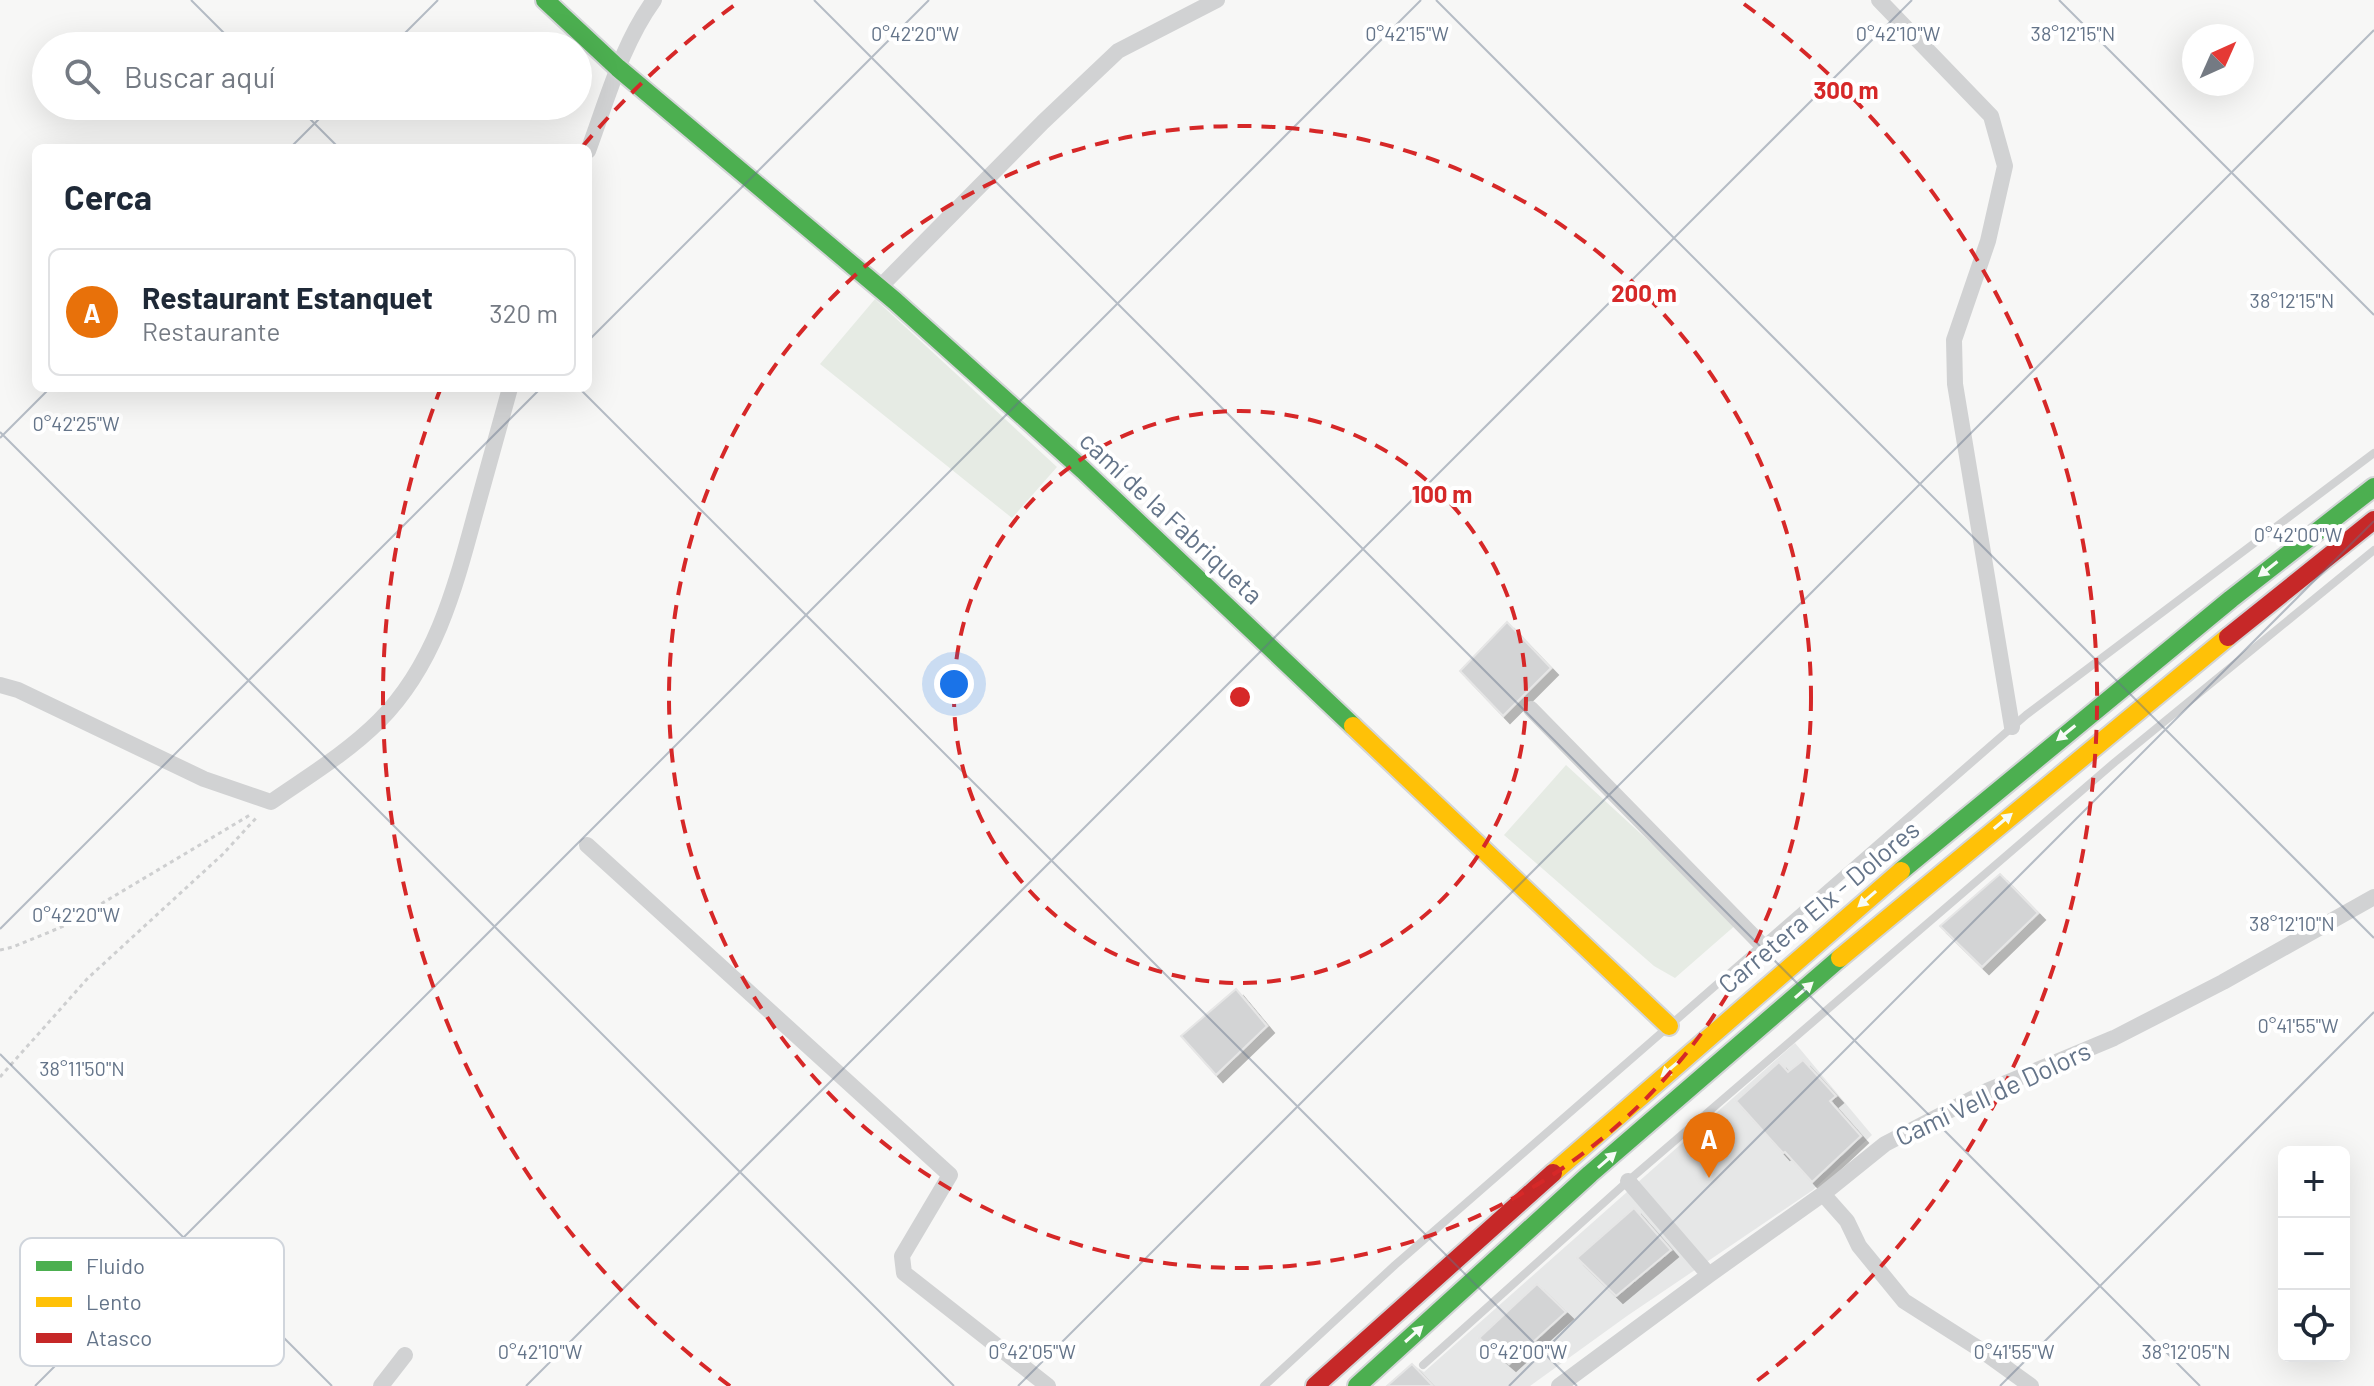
<!DOCTYPE html>
<html lang="es">
<head>
<meta charset="utf-8">
<style>
	:root { --surface:#fff; --page:#f6f6f7; --text:#1f2937; --muted:#747a83; --line:#e0e1e3; --accent:#d93025 }
	body { margin:0; font-family:Barlow,sans-serif; background:var(--page); color:var(--text) }
	.controls { position:absolute; right:24px; bottom:24px; display:grid; overflow:hidden; border-radius:12px; box-shadow:0 8px 32px #0002 }
	.controls button { width:72px; height:72px; display:grid; place-items:center; padding:0; border:0; border-bottom:2px solid var(--line); background:var(--surface); color:var(--text); font:40px sans-serif }
	.compass { position:absolute; left:2182px; top:24px; width:72px; height:72px; border-radius:50%; background:var(--surface); box-shadow:0 8px 32px #0002; rotate:45deg }
	.you { position:absolute; left:954px; top:684px; width:28px; height:28px; margin:-20px; border:6px solid #fff; border-radius:50%; background:#1a73e8; box-shadow:0 0 0 12px #1a73e833 }
	.badge { display:grid; place-items:center; width:52px; height:52px; border-radius:50%; background:var(--accent); color:#fff; font-size:26px; font-weight:700 }
	.pin { position:absolute; translate:-50% -66px; filter:drop-shadow(0 2px 4px #0008) }
	.pin::after { content:''; position:absolute; top:42px; width:28px; height:24px; background:inherit; clip-path:polygon(0 0,100% 0,50% 100%) }
	.list { margin:0; padding:0; list-style:none }
	h2 { display:flex; justify-content:space-between; align-items:center; height:104px; margin:0; padding:0 32px; font-size:34px }
	h2 small { font-size:26px; font-weight:400; color:var(--muted) }
	.list li { display:grid; grid-template-columns:52px 1fr auto; gap:24px; align-items:center; box-sizing:border-box; height:128px; margin:0 16px 16px; padding:0 16px; border:2px solid var(--line); border-radius:12px }
	.list b { display:block; font-size:30px; white-space:nowrap }
	.list p { margin:0; font-size:26px; white-space:nowrap; color:var(--muted) }
	.list em { font-size:26px; font-style:normal; color:var(--muted) }
	.icon { flex:none; width:44px; height:44px; fill:none; stroke:currentColor; stroke-width:2; stroke-linecap:round; stroke-linejoin:round }
	.map { position:relative; flex:none; width:2374px; height:1386px; overflow:hidden }
	.search { position:absolute; background:var(--surface); box-shadow:0 8px 32px #0002; left:32px; top:32px; width:560px; height:88px; display:flex; align-items:center; gap:20px; box-sizing:border-box; padding:0 28px; border-radius:44px; color:var(--muted); font-size:30px }
	.panel { position:absolute; background:var(--surface); box-shadow:0 8px 32px #0002; left:32px; top:144px; width:560px; height:248px; border-radius:12px }
	.map>svg:first-child { display:block }
	.built { fill:#e6e7e7 }
	.green { fill:#e6ebe4 }
	.building { fill:#d3d4d5; stroke:#e6e6e6; stroke-width:2; filter:url(#shadow) }
	.lines { fill:none; stroke-linecap:round; stroke-linejoin:round }
	.fast-casing { stroke:#d3d5d7; stroke-width:22 }
	.slow-casing { stroke:#d3d5d7; stroke-width:22 }
	.jam-casing { stroke:#d3d5d7; stroke-width:22 }
	.path { stroke:#cecfd0; stroke-width:3; stroke-dasharray:4 4; stroke-linecap:butt }
	.lane { stroke:#d1d2d3; stroke-width:8 }
	.street { stroke:#d1d2d3; stroke-width:16 }
	.fast { stroke:#4caf50; stroke-width:18 }
	.slow { stroke:#ffc107; stroke-width:18 }
	.jam { stroke:#c62828; stroke-width:18 }
	.oneway { fill:#f6fbf6 }
	.ticks { fill:none; stroke:#647489; stroke-width:2; stroke-opacity:0.45 }
	.ring { fill:none; stroke:#d62828; stroke-width:4; stroke-dasharray:14 10 }
	.labels { text-anchor:middle; stroke-width:8; stroke-linejoin:round; paint-order:stroke }
	.street-label { font-size:26px; fill:#647489; stroke:#fff }
	.key { fill:#fff; stroke:#d0d5dc; stroke-width:2 }
	.key-label { font-size:22px; fill:#647489 }
	.ticks-label { font-size:20px; text-anchor:middle; fill:#647489; stroke:#fff; stroke-width:8; stroke-linejoin:round; paint-order:stroke }
	.centre { fill:#d62828; stroke:#fff; stroke-width:4 }
	.ring-label { font-size:24px; text-anchor:middle; font-weight:bold; fill:#d62828; stroke:#fff; stroke-width:8; stroke-linejoin:round; paint-order:stroke }
</style>
</head>
<body>
<div class="map">
<svg width="2374" height="1386" viewBox="0 0 2374 1386">
	<defs>
		<filter id="shadow"><feDropShadow dx="7" dy="7" stdDeviation="0" flood-color="#0004"/></filter>
	</defs>
	<rect width="100%" height="100%" fill="#f7f7f6"/>
	<path class="built" d="M 1795,1043 L 1872,1135 L 1813,1190 L 1627,1316 L 1530,1386 L 1387,1386 L 1412,1364 L 1424,1372 Z"/>
	<path class="green" d="M 875,299 L 1057,467 L 1012,518 L 820,364 Z
		M 1566,765 L 1738,923 L 1675,978 L 1654,966 L 1504,835 Z"/>
	<path class="building" d="M 1507,622 L 1551,668 L 1503,716 L 1460,671 Z
		M 2000,874 L 2038,913 L 1982,967 L 1940,926 Z
		M 1236,989 L 1267,1026 L 1216,1075 L 1181,1036 Z
		M 1803,1060 L 1836,1096 L 1830,1101 L 1861,1136 L 1812,1182 L 1785,1152 L 1783,1153 L 1736,1101 L 1779,1062 L 1788,1072 Z
		M 1634,1208 L 1671,1250 L 1616,1296 L 1577,1258 Z
		M 1537,1284 L 1566,1312 L 1509,1364 L 1479,1338 Z
		M 1412,1364 L 1433,1386 L 1387,1386 Z"/>
	<g class="lines">
		<defs>
			<path id="fast" d="M 545,0 L 618,68 L 895,301 L 1083,470 L 1353,726
				M 1901,871 L 2231,599 L 2374,487
				M 1357,1386 L 1590,1174 L 1840,958"/>
			<path id="slow" d="M 1353,726 L 1669,1026
				M 1840,958 L 2228,637
				M 1553,1173 L 1901,871"/>
			<path id="jam" d="M 2228,637 L 2374,520
				M 1315,1386 L 1553,1173"/>
		</defs>
		<use href="#fast" class="fast-casing"/>
		<use href="#slow" class="slow-casing"/>
		<use href="#jam" class="jam-casing"/>
		<path class="path" d="M 0,950 L 13,947 L 64,926 L 250,815
			M 0,1077 L 88,978 L 223,854 L 257,817"/>
		<path class="lane" d="M 1423,1365 L 1628,1181 L 2115,762 L 2374,550
			M 1264,1386 L 1395,1265 L 2026,715 L 2374,453"/>
		<path class="street" d="M 1879,0 L 1991,116 L 2005,166 L 1988,241 L 1954,340 L 1955,384 L 2012,727
			M 588,151 C 607,100 622,44 654,0
			M 879,288 L 1043,122 L 1118,51 L 1217,0
			M 0,685 L 18,690 L 204,779 L 271,802 C 307,777 347,753 379,721 C 434,666 454,592 474,518 C 486,475 498,431 510,388
			M 1531,709 L 1762,945
			M 587,845 L 950,1175 L 902,1256 L 904,1273 L 1048,1386
			M 1628,1181 L 1709,1275
			M 1823,1194 L 1847,1221 L 1859,1246 L 1904,1301 L 1981,1350 L 2031,1386
			M 381,1386 L 405,1355
			M 1559,1386 L 1709,1275 L 1823,1194 L 1885,1144 L 1987,1091 L 2114,1038 L 2223,982 L 2374,897"/>
		<use href="#fast" class="fast"/>
		<use href="#slow" class="slow"/>
		<use href="#jam" class="jam"/>
	</g>
	<defs><path id="oneway-solid" d="M-6-.8H1V-3.2L6.5 0L1 3.2V.8H-6Z" transform="scale(2)"/></defs>
	<g class="oneway">
		<use href="#oneway-solid" transform="translate(2268 569) rotate(142)"/>
		<use href="#oneway-solid" transform="translate(2066 733) rotate(141)"/>
		<use href="#oneway-solid" transform="translate(2003 821) rotate(-40)"/>
		<use href="#oneway-solid" transform="translate(1867 899) rotate(139)"/>
		<use href="#oneway-solid" transform="translate(1804 990) rotate(-41)"/>
		<use href="#oneway-solid" transform="translate(1670 1069) rotate(139)"/>
		<use href="#oneway-solid" transform="translate(1607 1160) rotate(-41)"/>
		<use href="#oneway-solid" transform="translate(1414 1334) rotate(-42)"/>
	</g>
	<path class="ticks" d="M 191,0 L 237,46M 814,0 L 2200,1386M 1436,0 L 2374,938M 2059,0 L 2374,315M 392,46 L 438,0M 297,106 L 339,148M 290,148 L 332,106M 588,341 L 929,0M 579,388 L 1577,1386M 0,432 L 954,1386M 0,438 L 50,388M 0,929 L 541,388M 0,1054 L 332,1386M 35,1386 L 1421,0M 526,1386 L 1912,0M 1018,1386 L 2374,30M 1509,1386 L 2374,521M 2000,1386 L 2374,1012"/>
	<g class="ring">
		<circle cx="1240" cy="697" r="286"/>
		<circle cx="1240" cy="697" r="571"/>
		<path d="M730 1386A857 857 0 0 1 440 390M583 146A857 857 0 0 1 736 4M1744 4A857 857 0 0 1 1750 1386"/>
	</g>
	<g class="labels">
		<g class="street-label">
			<text transform="translate(1171 518) rotate(43)" y="9">camí de la Fabriqueta</text>
			<text transform="translate(1819 907) rotate(-40)" y="9">Carretera Elx - Dolores</text>
			<text transform="translate(1993 1094) rotate(-25)" y="9">Camí Vell de Dolors</text>
		</g>
	</g>
	<rect x="20" y="1238" width="264" height="128" rx="12" class="key"/>
	<rect x="36" y="1261" width="36" height="10" fill="#4caf50"/>
	<rect x="36" y="1297" width="36" height="10" fill="#ffc107"/>
	<rect x="36" y="1333" width="36" height="10" fill="#c62828"/>
	<g class="key-label">
		<text x="86" y="1274">Fluido</text>
		<text x="86" y="1310">Lento</text>
		<text x="86" y="1346">Atasco</text>
	</g>
	<g class="ticks-label">
		<text x="915" y="41">0°42'20"W</text>
		<text x="1407" y="41">0°42'15"W</text>
		<text x="1898" y="41">0°42'10"W</text>
		<text x="2073" y="41">38°12'15"N</text>
		<text x="2292" y="308">38°12'15"N</text>
		<text x="76" y="431">0°42'25"W</text>
		<text x="2298" y="542">0°42'00"W</text>
		<text x="76" y="922">0°42'20"W</text>
		<text x="2292" y="931">38°12'10"N</text>
		<text x="2298" y="1033">0°41'55"W</text>
		<text x="82" y="1076">38°11'50"N</text>
		<text x="540" y="1359">0°42'10"W</text>
		<text x="1032" y="1359">0°42'05"W</text>
		<text x="1523" y="1359">0°42'00"W</text>
		<text x="2014" y="1359">0°41'55"W</text>
		<text x="2186" y="1359">38°12'05"N</text>
	</g>
	<circle cx="1240" cy="697" r="12" class="centre"/>
	<g class="ring-label">
		<text x="1846" y="99">300 m</text>
		<text x="1644" y="302">200 m</text>
		<text x="1442" y="503">100 m</text>
	</g>
</svg>
<div class="controls">
<button>+</button>
<button>−</button>
<button><svg class="icon" aria-label="locate" viewBox="0 0 24 24"><circle cx="12" cy="12" r="6"/><path d="M12 2v4M12 18v4M2 12h4M18 12h4"/></svg></button>
</div>
<svg class="compass" viewBox="-18 -18 36 36"><path d="M0-13l5 13h-10z" fill="#e53935"/><path d="M0 13l5-13h-10z" fill="#747a83"/></svg>
<div class="you"></div>
<div class="pin badge" style="left:1709px;top:1178px;background:#e8710a">A</div>
<div class="search"><svg class="icon" aria-label="search" viewBox="0 0 24 24"><circle cx="10" cy="10" r="6"/><path d="M15 15l6 6"/></svg>Buscar aquí</div>
<section class="panel">
<h2>Cerca<small></small></h2>
<ul class="list">
<li><span class="badge" style="background:#e8710a">A</span><div><b>Restaurant Estanquet</b><p>Restaurante</p></div><em>320 m</em></li>
</ul>
</section>
</div>
</body>
</html>
